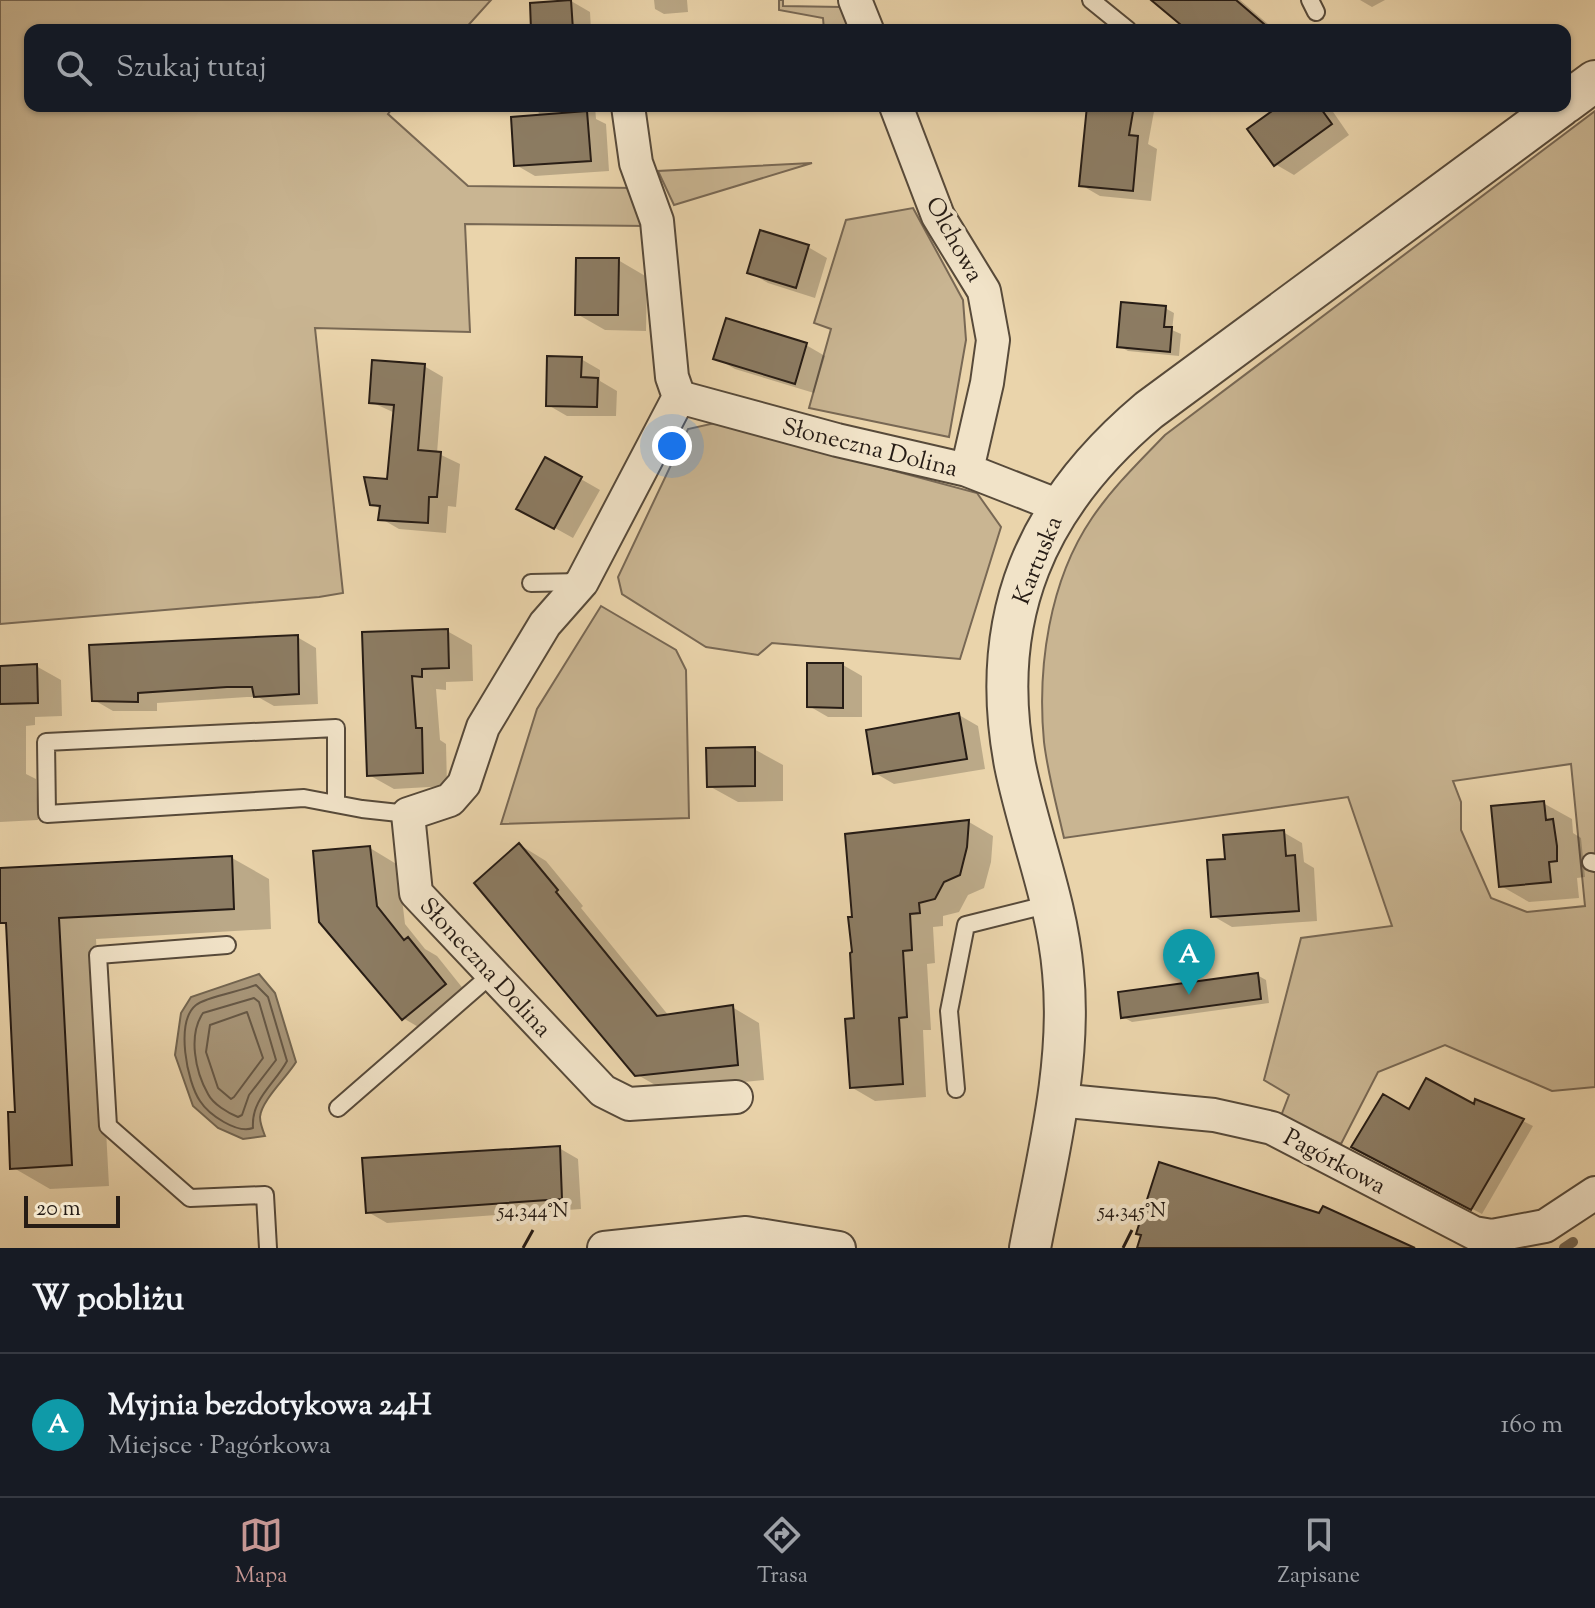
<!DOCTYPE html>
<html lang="pl">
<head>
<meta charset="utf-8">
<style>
	:root { --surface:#171b24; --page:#20242c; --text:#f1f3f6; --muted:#9ea1a6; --line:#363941; --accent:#c59692 }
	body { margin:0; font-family:"Sorts Mill Goudy",serif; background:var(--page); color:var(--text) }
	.scale { position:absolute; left:24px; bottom:20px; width:96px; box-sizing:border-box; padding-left:8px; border:4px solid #261c15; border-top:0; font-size:22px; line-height:28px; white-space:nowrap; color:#261c15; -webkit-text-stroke:6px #f1e3c8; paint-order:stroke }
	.you { position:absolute; left:672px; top:446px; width:28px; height:28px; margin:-20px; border:6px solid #fff; border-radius:50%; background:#1a73e8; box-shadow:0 0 0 12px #1a73e833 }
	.badge { display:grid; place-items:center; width:52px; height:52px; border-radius:50%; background:var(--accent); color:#fff; font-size:26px; font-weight:700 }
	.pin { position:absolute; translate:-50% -66px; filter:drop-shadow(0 2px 4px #0008) }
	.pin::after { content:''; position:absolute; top:42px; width:28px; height:24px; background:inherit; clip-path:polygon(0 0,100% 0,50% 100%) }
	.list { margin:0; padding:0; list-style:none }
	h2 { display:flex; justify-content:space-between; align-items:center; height:104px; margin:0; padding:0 32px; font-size:34px }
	h2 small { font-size:26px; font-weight:400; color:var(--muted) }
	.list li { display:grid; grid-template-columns:52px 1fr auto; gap:24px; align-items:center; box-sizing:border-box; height:144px; padding:0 32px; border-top:2px solid var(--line) }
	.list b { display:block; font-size:30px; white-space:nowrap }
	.list p { margin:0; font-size:26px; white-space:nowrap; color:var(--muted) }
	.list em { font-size:26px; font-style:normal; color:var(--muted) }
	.icon { flex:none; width:44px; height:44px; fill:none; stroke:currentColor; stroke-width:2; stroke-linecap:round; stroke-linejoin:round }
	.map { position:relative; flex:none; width:1595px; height:1248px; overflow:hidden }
	.search { position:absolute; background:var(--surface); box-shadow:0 2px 6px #0004; left:24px; right:24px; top:24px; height:88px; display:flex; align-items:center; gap:20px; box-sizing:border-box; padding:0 28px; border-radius:16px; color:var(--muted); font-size:30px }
	.sheet { height:248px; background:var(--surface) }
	nav { display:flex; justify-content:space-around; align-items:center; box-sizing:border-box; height:112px; border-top:2px solid var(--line); background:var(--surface); font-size:22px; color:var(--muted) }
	nav a { display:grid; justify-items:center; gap:4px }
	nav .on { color:var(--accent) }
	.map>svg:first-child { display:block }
	.green { fill:#c9b592; stroke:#786854; stroke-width:2; fill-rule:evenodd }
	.water { fill:#a79578; stroke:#736550; stroke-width:2 }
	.shadow { fill:#0003 }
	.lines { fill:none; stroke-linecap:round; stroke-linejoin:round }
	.shore { stroke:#665846; stroke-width:2 }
	.stream { stroke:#736550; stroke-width:10 }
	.building { fill:#8c7c63; stroke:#261c15; stroke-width:2 }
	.service-casing { stroke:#574a3a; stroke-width:20 }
	.minor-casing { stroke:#574a3a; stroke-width:36 }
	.tertiary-casing { stroke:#574a3a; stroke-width:44 }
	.service { stroke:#f1e3c8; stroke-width:16 }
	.minor { stroke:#f1e3c8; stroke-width:32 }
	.tertiary { stroke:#f1e3c8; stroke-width:40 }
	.ticks { fill:none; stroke:#261c15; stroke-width:3 }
	.labels { text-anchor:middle; stroke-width:8; stroke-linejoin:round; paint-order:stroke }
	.street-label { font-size:24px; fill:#261c15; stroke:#f1e3c8 }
	.ticks-label { font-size:20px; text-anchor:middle; fill:#261c15; stroke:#f1e3c8; stroke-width:8; stroke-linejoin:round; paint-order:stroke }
</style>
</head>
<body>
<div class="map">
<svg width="1595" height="1248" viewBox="0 0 1595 1248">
	<rect width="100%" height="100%" fill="#ead4ab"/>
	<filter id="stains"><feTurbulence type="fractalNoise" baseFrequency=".0025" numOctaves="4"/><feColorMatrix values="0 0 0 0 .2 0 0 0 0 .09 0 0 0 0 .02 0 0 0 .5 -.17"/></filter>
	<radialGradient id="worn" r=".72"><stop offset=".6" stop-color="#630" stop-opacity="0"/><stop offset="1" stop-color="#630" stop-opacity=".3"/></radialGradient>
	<path class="green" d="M 0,0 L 491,0 L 464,30 L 30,30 L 30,106 L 394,106 L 388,114 L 468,186 L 636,188 L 647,226 L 465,224 L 470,332 L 315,328 L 343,593 L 319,597 L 0,624 Z
		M 779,0 L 783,0 L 783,6 L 841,7 L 849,30 L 824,30 L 823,18 L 779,10 Z
		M 1595,111 L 1595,1087 L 1552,1091 L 1445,1045 L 1378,1072 L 1341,1144 L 1281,1116 L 1289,1095 L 1264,1080 L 1301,938 L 1392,926 L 1348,797 L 1064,838 C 1057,807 1048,775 1044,742 C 1037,668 1049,581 1092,518 C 1113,487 1139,462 1165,435 ZM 1571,764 L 1585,906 L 1527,912 L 1491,898 L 1461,830 L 1461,802 L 1453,781 Z
		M 812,163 L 674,205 L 658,171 Z
		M 913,208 L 963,300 L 966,340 L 949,437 L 809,408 L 831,329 L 814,323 L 846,220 Z
		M 715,423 L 977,493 L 1001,527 L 960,659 L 772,643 L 758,655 L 706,647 L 622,594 L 618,577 L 688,429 Z
		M 601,606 L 676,650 L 686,670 L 689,818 L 501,824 L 537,709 Z"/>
	<path class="water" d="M 259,974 L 275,993 L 296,1062 C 287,1077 261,1101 260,1117 C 260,1123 263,1131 265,1136 L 243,1139 L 218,1128 L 193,1106 L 175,1055 L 181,1013 L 191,997 Z"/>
	<path class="shadow" d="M 654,0 L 687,0 L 688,12 L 664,14 L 655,9 Z
		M 1154,0 L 1240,0 L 1275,30 L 1190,30 Z
		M 1360,0 L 1385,0 L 1372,7 Z
		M 571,1 L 590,12 L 591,30 L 533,30 Z
		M 538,106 L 595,106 L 596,119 L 606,124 L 609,171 L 535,176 L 516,165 L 539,117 Z
		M 1092,106 L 1155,106 L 1148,144 L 1157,149 L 1151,201 L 1100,196 L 1081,185 Z
		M 1282,106 L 1329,106 L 1349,135 L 1294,175 L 1275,164 Z
		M 808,247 L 827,258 L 815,298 L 768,283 L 749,272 Z
		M 618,260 L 647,277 L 646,331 L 605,330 L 577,314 Z
		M 1165,308 L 1174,313 L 1172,330 L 1181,334 L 1179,356 L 1128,351 L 1119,346 Z
		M 806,345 L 825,356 L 814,393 L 735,369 L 716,358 Z
		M 581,359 L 600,370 L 600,381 L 617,391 L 616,416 L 567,416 L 548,405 Z
		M 424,366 L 443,377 L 437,453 L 460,464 L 456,507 L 448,506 L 446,533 L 399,529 L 380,518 L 381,509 L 372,504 L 389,481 L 395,413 L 371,402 Z
		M 546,459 L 600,490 L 573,538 L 519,508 Z
		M 447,631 L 472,645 L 473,681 L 446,682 L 446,690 L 436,689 L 440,740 L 446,744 L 447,786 L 394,789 L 369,775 L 364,634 Z
		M 297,637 L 316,648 L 318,704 L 274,706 L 258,697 L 247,697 L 157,703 L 157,711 L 113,711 L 94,700 Z
		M 843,665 L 862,676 L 862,717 L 828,717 L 809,706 Z
		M 36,666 L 61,680 L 62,716 L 35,717 L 35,725 L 26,726 L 26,774 L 36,779 L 38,820 L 0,822 L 0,668 Z
		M 959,715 L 978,726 L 985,769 L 894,784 L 875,773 Z
		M 754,749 L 783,765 L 783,801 L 738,802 L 709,786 Z
		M 1543,803 L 1572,819 L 1573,833 L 1581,838 L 1585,877 L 1577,878 L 1579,898 L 1529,902 L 1501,886 Z
		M 969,822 L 993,836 L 991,862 L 984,888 L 968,895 L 959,912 L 943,916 L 943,926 L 933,927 L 935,963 L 927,964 L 931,1030 L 923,1030 L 926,1097 L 875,1101 L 851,1087 L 856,1019 L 852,954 Z
		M 1283,832 L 1302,843 L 1304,862 L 1314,868 L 1317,921 L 1232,927 L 1213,916 L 1227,861 Z
		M 520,845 L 546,861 L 583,906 L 581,908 L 669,1016 L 732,1007 L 759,1023 L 764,1080 L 664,1090 L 636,1074 Z
		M 370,848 L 398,865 L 405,924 L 425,949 L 437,956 L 473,1001 L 432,1035 L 403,1018 L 321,921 Z
		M 232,858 L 269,879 L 271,929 L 96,939 L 109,1186 L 50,1189 L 12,1167 L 17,1114 L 8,926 L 1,922 L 0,870 Z
		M 1257,975 L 1266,980 L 1269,1003 L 1132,1022 L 1123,1017 Z
		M 1475,1107 L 1523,1121 L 1533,1126 L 1482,1214 L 1364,1152 L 1410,1111 Z
		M 559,1148 L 578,1159 L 581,1209 L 387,1223 L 368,1212 Z"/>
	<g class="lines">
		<path class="shore" d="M 256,985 L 268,997 L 287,1061 C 274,1085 251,1099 253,1128 C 237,1134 209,1115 200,1101 C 187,1082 175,1022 196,1005 C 205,997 242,991 256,985 Z
			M 254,998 L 259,1002 L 276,1060 L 249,1095 L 242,1115 L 238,1117 C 228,1113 213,1104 208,1094 C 195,1071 188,1035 203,1013 Z
			M 247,1012 L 263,1058 L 234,1097 L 231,1099 L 218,1088 L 206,1052 L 210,1025 Z"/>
		<path class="stream" d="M 1564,1248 L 1573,1242"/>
	</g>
	<path class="building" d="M 571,0 L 573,30 L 531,30 L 530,3 Z
		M 1151,0 L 1236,0 L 1271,30 L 1187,30 Z
		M 1087,106 L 1134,106 L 1129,135 L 1138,136 L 1133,191 L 1079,186 Z
		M 1279,106 L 1319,106 L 1332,124 L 1274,166 L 1247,129 Z
		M 587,111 L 591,161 L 514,166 L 511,117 Z
		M 760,230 L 809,245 L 796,288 L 747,273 Z
		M 576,258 L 619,258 L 618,315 L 575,315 Z
		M 1121,302 L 1166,306 L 1164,327 L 1172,327 L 1170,352 L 1117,347 Z
		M 726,318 L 807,343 L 795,384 L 713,359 Z
		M 547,356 L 582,357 L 581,377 L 598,378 L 597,407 L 546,406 Z
		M 372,360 L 425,364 L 418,450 L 441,452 L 437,497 L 429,497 L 428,523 L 378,520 L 380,506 L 370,505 L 364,477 L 387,479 L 394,405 L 369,403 Z
		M 545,457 L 582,477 L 554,529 L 516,509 Z
		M 448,629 L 449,668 L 422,669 L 422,677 L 412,676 L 416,728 L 422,728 L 423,773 L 367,776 L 362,632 Z
		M 298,635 L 299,694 L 254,697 L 252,687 L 227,687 L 138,693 L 138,702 L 92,701 L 89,645 Z
		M 807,663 L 843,663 L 843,708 L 807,707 Z
		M 37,664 L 38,703 L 0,704 L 0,666 Z
		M 959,713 L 967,759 L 873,774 L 866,730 Z
		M 755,747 L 755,786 L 707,787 L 706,748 Z
		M 1544,801 L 1546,820 L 1553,819 L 1557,846 L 1557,861 L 1549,862 L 1551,882 L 1499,887 L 1491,806 Z
		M 969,820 L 967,847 L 960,875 L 944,882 L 935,899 L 919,903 L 920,913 L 910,914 L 912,950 L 903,951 L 907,1017 L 899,1018 L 903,1084 L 850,1088 L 845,1019 L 854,1018 L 850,953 L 852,952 L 848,917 L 852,917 L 845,834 Z
		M 1284,830 L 1286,856 L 1295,855 L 1299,911 L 1211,917 L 1207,860 L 1225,859 L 1223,835 Z
		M 519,843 L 558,890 L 556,892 L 657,1016 L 733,1005 L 738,1065 L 635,1076 L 474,883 Z
		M 370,846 L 377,906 L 404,940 L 408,937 L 446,984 L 402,1020 L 319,922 L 313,851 Z
		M 232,856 L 234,909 L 59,918 L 72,1165 L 10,1169 L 8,1112 L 15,1112 L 6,923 L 0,923 L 0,868 Z
		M 1258,973 L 1261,999 L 1121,1018 L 1118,992 Z
		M 1426,1078 L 1474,1104 L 1475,1099 L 1524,1119 L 1471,1210 L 1351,1147 L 1383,1094 L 1409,1109 Z
		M 560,1146 L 562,1199 L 366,1213 L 362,1158 Z
		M 1159,1162 L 1319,1213 L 1323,1206 L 1415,1248 L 1137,1248 L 1141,1235 L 1136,1234 Z"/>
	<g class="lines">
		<defs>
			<path id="service" d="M 1091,0 L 1128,30
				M 1310,0 L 1316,12
				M 531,583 L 582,582
				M 336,804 L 336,728 L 46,742 L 47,814 L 304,798 L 362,809 L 408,814
				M 1591,862 L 1595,863
				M 227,945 L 98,955 L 108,1126 L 190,1198 L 265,1195 L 268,1248
				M 956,1089 L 949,1011 L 966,925 L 1050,904
				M 338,1108 L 492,974"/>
			<path id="minor" d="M 855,0 L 867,30
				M 628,106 L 636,163 L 657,221 L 672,377 L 679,397
				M 896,106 L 938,216 L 984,291 L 993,340 L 987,383 L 967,470
				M 736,1097 L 629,1104 L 603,1091 L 416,893 L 408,814 L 450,800 L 464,784 L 483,727 L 545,624 L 582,582 L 679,397 L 837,440 L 967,470 L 1059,506
				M 1057,1100 L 1214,1115 L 1272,1128 L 1474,1233 L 1492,1236 L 1545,1226 L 1595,1193
				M 604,1248 L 746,1233 L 839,1248"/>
			<path id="tertiary" d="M 1565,103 L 1595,81
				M 1030,1248 C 1047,1159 1072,1063 1063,972 C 1057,901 1029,834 1015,765 C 987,617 1036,505 1149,410 L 1561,106"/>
		</defs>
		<use href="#service" class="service-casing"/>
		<use href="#minor" class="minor-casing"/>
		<use href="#tertiary" class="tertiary-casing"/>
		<use href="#service" class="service"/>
		<use href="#minor" class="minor"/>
		<use href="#tertiary" class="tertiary"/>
	</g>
	<path class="ticks" d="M 523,1248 L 533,1230M 1123,1248 L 1132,1230"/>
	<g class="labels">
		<g class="street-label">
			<text transform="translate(955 239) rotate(61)" y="8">Olchowa</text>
			<text transform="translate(870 447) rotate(14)" y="8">Słoneczna Dolina</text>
			<text transform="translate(1037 560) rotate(-68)" y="8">Kartuska</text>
			<text transform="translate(486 967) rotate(47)" y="8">Słoneczna Dolina</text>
			<text transform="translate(1335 1161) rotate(28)" y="8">Pagórkowa</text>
		</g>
	</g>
	<g class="ticks-label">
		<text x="533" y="1217">54.344°N</text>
		<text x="1132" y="1217">54.345°N</text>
	</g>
	<rect width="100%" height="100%" filter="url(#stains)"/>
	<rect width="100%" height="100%" fill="url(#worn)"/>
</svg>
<div class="scale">20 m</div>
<div class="you"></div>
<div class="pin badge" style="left:1189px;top:995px;background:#0f9aa8">A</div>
<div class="search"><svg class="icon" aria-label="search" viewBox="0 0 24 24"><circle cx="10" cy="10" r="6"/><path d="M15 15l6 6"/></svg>Szukaj tutaj</div>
</div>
<section class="sheet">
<h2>W pobliżu<small></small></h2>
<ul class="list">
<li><span class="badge" style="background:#0f9aa8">A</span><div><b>Myjnia bezdotykowa 24H</b><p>Miejsce · Pagórkowa</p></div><em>160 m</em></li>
</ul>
</section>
<nav>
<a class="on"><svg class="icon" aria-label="map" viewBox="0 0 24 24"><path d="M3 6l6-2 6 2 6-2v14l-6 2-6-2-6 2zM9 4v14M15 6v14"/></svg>Mapa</a>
<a><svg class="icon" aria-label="directions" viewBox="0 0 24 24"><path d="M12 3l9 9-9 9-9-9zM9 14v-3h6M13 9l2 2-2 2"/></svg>Trasa</a>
<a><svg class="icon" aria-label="saved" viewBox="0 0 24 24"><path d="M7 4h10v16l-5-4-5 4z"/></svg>Zapisane</a>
</nav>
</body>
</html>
